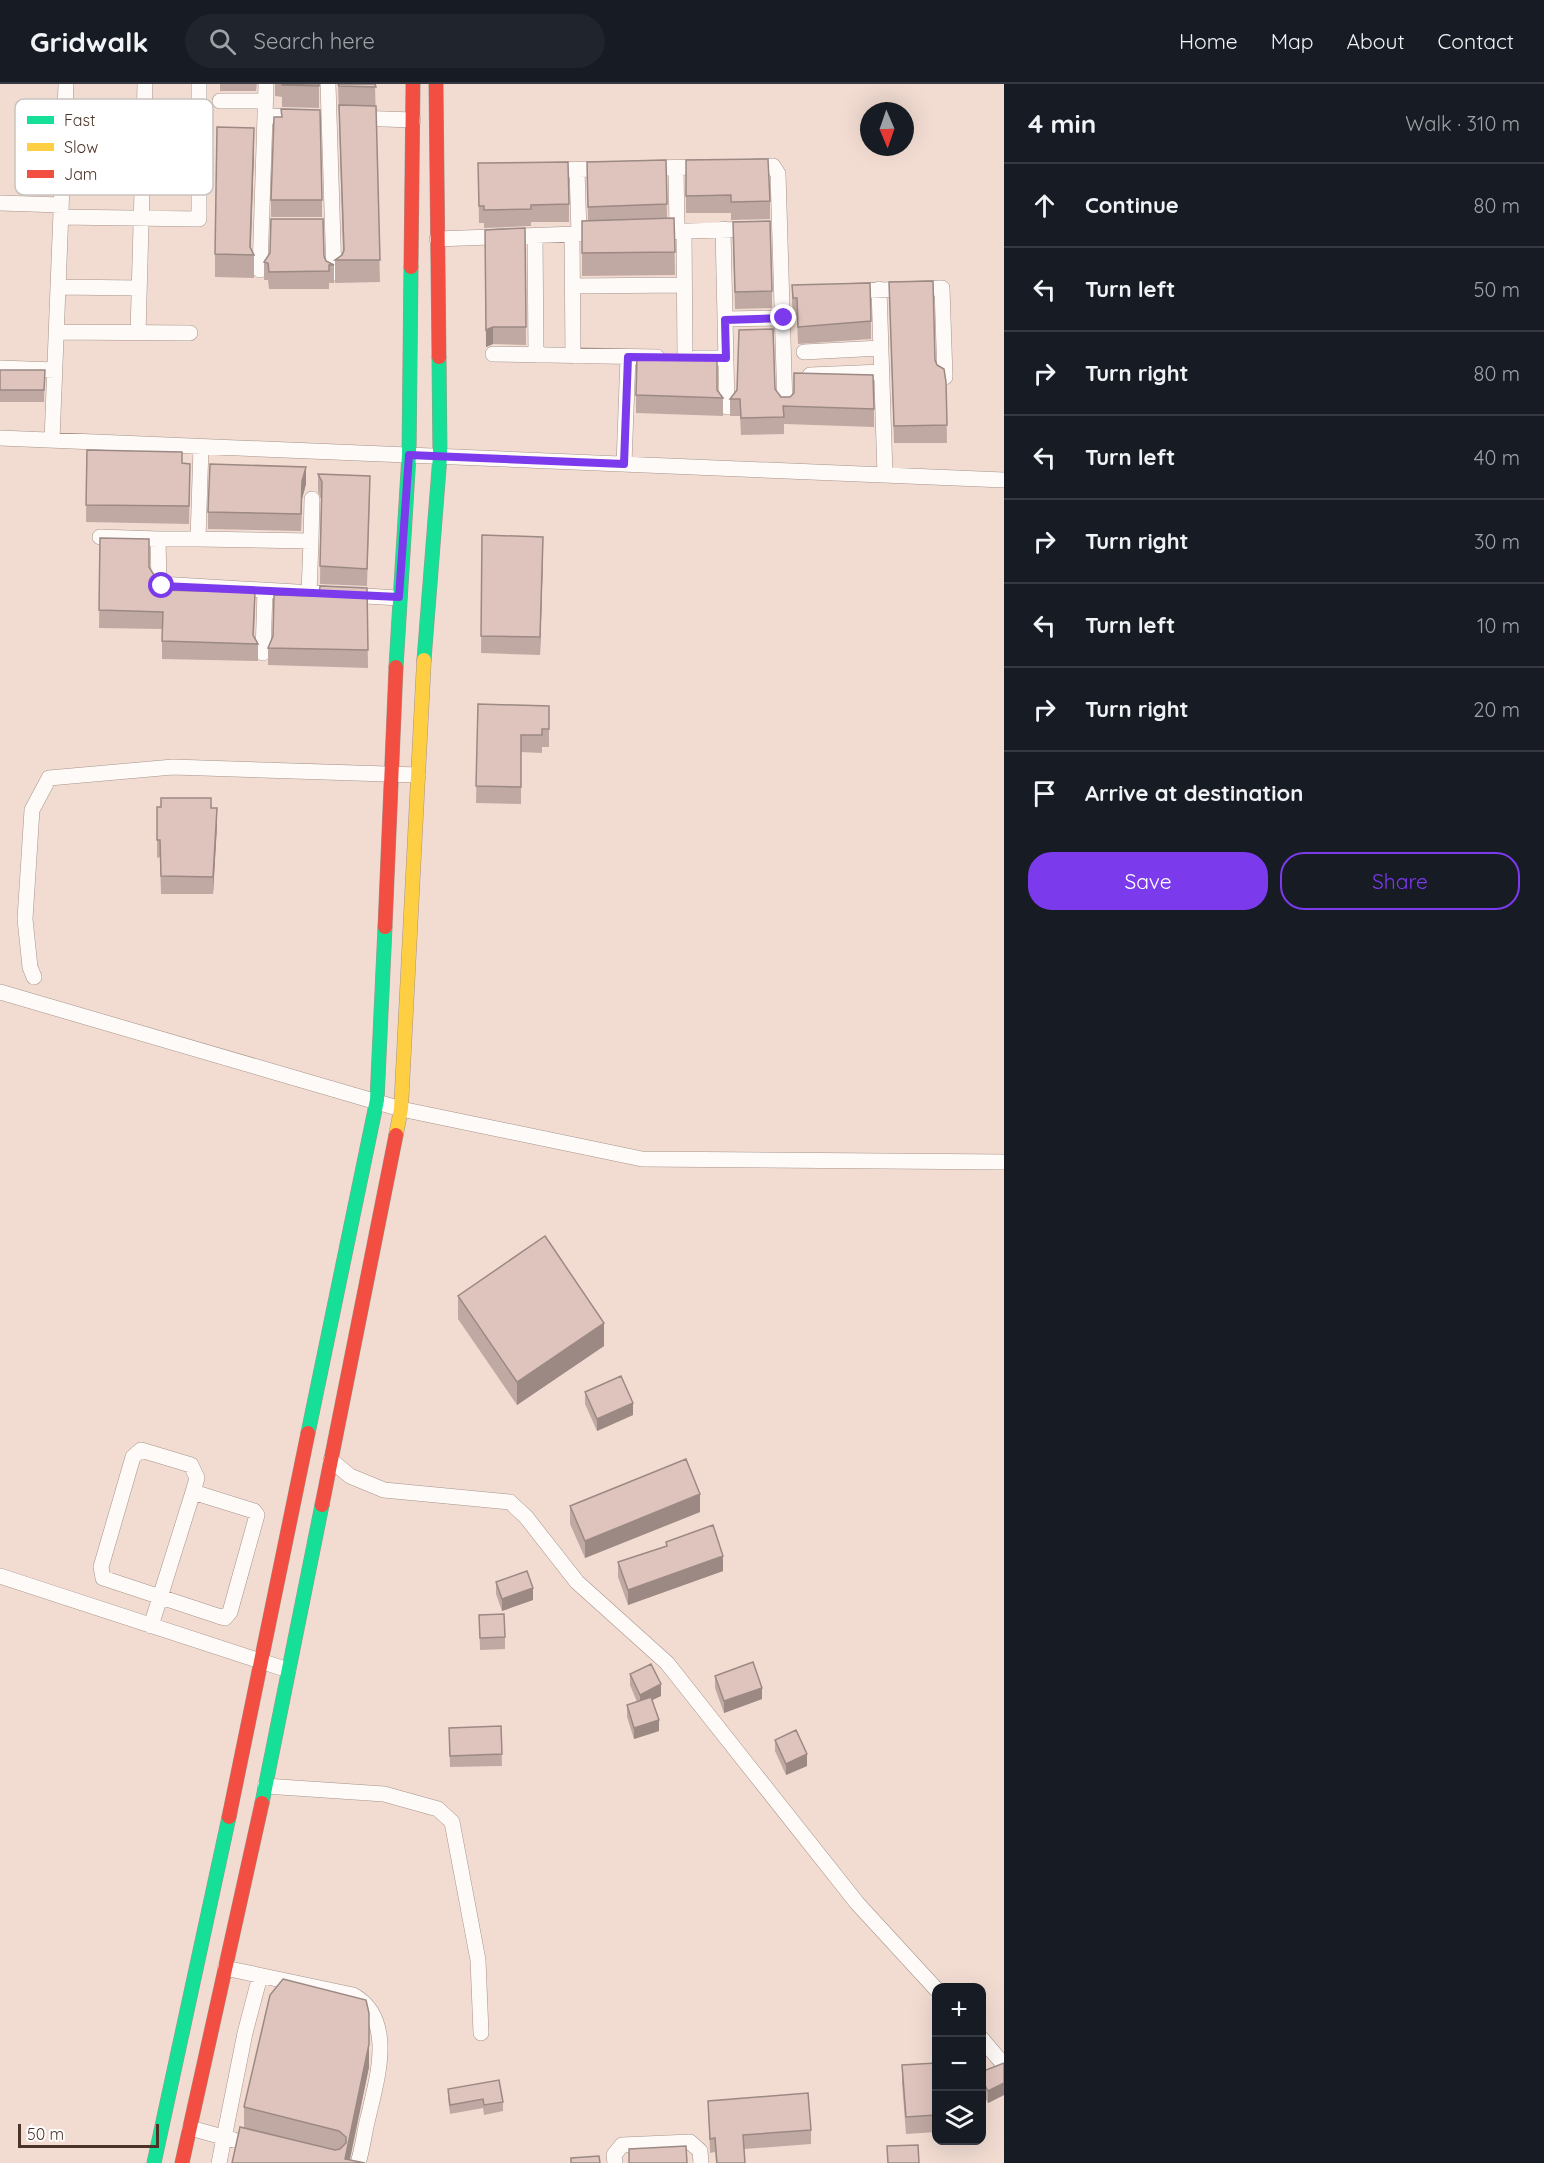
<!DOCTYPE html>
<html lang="en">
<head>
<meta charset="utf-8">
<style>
	:root { --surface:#171b24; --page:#20242c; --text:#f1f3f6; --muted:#9ea1a6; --line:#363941; --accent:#7c3aed }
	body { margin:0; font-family:Quicksand,sans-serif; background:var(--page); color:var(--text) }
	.controls { position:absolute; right:18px; bottom:18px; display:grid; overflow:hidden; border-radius:12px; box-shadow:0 6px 24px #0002 }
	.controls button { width:54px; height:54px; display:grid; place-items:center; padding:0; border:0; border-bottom:2px solid var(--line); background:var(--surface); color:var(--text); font:30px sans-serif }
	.compass { position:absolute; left:860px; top:18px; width:54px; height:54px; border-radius:50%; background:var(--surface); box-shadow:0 6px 24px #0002; rotate:178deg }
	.scale { position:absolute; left:18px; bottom:15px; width:141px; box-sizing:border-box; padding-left:6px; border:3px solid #4c3327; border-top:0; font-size:16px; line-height:21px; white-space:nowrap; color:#4c3327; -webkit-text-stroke:4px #fff; paint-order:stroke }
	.stop { position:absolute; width:18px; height:18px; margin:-14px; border:4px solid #7c3aed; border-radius:50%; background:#fff }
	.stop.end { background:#7c3aed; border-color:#fff; box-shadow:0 2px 6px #0008 }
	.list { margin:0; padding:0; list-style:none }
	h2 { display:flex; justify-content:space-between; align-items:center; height:78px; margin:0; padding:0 24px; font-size:26px }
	h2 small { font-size:20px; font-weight:400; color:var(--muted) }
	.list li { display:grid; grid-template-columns:39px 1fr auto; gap:18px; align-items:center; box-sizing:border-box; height:84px; padding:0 24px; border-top:2px solid var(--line) }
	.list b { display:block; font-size:22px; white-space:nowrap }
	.list em { font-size:20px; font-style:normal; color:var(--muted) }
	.actions { display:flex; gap:12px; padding:18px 24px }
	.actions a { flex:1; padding:14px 0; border:2px solid var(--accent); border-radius:24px; text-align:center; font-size:21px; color:var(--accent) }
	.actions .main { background:var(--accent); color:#fff }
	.icon { flex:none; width:33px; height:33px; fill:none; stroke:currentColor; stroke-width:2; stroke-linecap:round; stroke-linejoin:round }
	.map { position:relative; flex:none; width:1004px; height:2079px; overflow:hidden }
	header { display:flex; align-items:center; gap:36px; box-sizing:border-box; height:84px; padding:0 30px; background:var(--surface); border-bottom:2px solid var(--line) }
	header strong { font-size:28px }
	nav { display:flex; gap:33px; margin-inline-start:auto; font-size:21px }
	.search { width:420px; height:54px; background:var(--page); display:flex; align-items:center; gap:15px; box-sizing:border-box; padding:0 21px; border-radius:33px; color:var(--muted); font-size:22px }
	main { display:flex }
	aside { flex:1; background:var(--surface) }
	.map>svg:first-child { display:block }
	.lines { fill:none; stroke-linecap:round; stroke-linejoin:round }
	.street-casing { stroke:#a79389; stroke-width:16 }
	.fast-casing { stroke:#a79389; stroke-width:15 }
	.slow-casing { stroke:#a79389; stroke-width:15 }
	.jam-casing { stroke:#a79389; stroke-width:15 }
	.street { stroke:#fdfaf8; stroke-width:15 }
	.fast { stroke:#16e098; stroke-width:14 }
	.slow { stroke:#ffcf43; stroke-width:14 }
	.jam { stroke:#f24e42; stroke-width:14 }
	.wall { fill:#c0a9a3 }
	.shaded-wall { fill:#9c8984 }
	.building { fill:#dfc4bd; stroke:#9c8984; stroke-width:1.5 }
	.route { stroke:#7c3aed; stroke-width:8 }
	.key { fill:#fff; stroke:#c9c2be; stroke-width:1.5 }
	.key-label { font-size:16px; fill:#4c3327 }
</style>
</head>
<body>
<header>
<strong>Gridwalk</strong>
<div class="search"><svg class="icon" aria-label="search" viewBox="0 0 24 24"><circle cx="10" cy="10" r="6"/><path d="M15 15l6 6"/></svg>Search here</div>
<nav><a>Home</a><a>Map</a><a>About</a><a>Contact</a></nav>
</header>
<main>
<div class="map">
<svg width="1004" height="2079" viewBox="0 0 1004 2079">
	<rect width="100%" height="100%" fill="#f2dcd2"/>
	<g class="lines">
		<defs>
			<path id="street" d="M 266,0 L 265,32 L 302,33
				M 328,0 L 334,189
				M 220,17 L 265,17
				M 65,29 L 144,31
				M 356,34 L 413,36
				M 64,66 L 143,69
				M 749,83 L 773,82 L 778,90 L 785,322
				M 647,84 L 704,83
				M 676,84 L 677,147
				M 548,86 L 605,85
				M 577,86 L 579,150
				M 0,119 L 61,121
				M 61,133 L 199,135 L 199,0
				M 723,145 L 727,323
				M 684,147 L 685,273
				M 656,148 L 752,145
				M 572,150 L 573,272
				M 535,152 L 536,271
				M 437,155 L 602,149
				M 260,186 L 265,32
				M 572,202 L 684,201
				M 58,203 L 139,204
				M 879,205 L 885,391
				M 851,207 L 942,204 L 945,293
				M 725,235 L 784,234
				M 57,248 L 190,249
				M 138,249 L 145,0
				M 804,268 L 881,264
				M 493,270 L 657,273
				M 696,274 L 726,274
				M 0,284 L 55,286
				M 810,291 L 882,288
				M 0,354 L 1004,396
				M 52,356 L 66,0
				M 201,363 L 198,455 L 158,455 L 159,500 L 399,514
				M 624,380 L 628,273
				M 100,453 L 158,455
				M 198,455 L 311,457 L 312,415
				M 309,509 L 311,457
				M 263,569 L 265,507
				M 34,893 L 30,883 L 25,835 L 32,726 L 49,694 L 173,683 L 418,691
				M 0,908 L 401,1025 L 642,1075 L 1004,1078
				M 331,1376 L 350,1392 L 384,1406 L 510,1418 L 526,1433 L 577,1498 L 667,1579 L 857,1819 L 936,1905
				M 0,1492 L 288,1586
				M 151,1542 L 193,1408 L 197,1394 L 191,1381 L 141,1366 L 133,1373 L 101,1483 L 103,1494 L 218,1532 L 225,1534 L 230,1528 L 257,1431 L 254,1427 L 193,1408
				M 265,1702 L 384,1710 L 438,1725 L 452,1738 L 478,1876 L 481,1949
				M 225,1884 L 353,1911 C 396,1935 377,1995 368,2034 C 364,2049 363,2064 358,2079
				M 981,1954 L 1004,1981
				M 190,2044 L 234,2056
				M 219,2079 L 245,1949 L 260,1892
				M 615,2079 L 614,2071 L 622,2061 L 690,2058 L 700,2067 L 701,2079"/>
			<path id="fast" d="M 424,576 L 440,372 L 439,273
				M 396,583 L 409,371 L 411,183
				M 308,1349 L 377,1016 L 385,843
				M 262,1719 L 322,1421
				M 154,2079 L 229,1733"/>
			<path id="slow" d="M 396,1051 L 401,1025 L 424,576"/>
			<path id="jam" d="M 436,0 L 439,273
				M 411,183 L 413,0
				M 385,843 L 396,583
				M 322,1421 L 396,1051
				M 229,1733 L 308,1349
				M 182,2079 L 262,1719"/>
		</defs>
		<use href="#street" class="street-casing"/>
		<use href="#fast" class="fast-casing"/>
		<use href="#slow" class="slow-casing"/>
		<use href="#jam" class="jam-casing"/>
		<use href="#street" class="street"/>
		<use href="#fast" class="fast"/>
		<use href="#slow" class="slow"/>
		<use href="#jam" class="jam"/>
	</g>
	<path class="wall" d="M 220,0 L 257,0 L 256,7 L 220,7 Z
		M 275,0 L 319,0 L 319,24 L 282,23 L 282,13 L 275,12 Z
		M 338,0 L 375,0 L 380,198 L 335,199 L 335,176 L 342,171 L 343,168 Z
		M 281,33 L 322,116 L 322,133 L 271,133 L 271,116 Z
		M 254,67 L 251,164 L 254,171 L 254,194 L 215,193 L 215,170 Z
		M 666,76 L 667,134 L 674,134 L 675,191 L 582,192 L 582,137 L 588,137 L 587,78 Z
		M 686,76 L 770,117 L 770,135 L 731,136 L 731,129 L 686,129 Z
		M 478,79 L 569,120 L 569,138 L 531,138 L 531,142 L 484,144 L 484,139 L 479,139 Z
		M 525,144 L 526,261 L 493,260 L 486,263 L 485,146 Z
		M 733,155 L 772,207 L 772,224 L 735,225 Z
		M 270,169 L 324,172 L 326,177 L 334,181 L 334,199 L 329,199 L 329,205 L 269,205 L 268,196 L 264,196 L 264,178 Z
		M 889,198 L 935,276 L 946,298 L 947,359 L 894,359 Z
		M 792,201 L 871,237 L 871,255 L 798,260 L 797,232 L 793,232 L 792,218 Z
		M 0,286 L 45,286 L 44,318 L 0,318 Z
		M 775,305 L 781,313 L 874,325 L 874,343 L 784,340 L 784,350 L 741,351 L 740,332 L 730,332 L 730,315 Z
		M 717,306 L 723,314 L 723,332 L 636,329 L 636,311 Z
		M 87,366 L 182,379 L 190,397 L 189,440 L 86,438 Z
		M 318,390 L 370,409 L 367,502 L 320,500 L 321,415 L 318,408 Z
		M 306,400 L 302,415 L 301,447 L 208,445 L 208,428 Z
		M 482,451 L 543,470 L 540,571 L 481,569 Z
		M 100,454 L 149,483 L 154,506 L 255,526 L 254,552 L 258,560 L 258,577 L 162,575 L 162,545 L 99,544 Z
		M 367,504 L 368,584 L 268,581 L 268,564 L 319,512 Z
		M 478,620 L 549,622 L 549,663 L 542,663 L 542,669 L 521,668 L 521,720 L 476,719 Z
		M 157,723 L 211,724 L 217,741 L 213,810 L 161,810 L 160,773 L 157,774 Z
		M 458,1212 L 604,1262 L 517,1321 L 458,1235 Z
		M 585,1308 L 633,1331 L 597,1347 L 585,1320 Z
		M 570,1422 L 700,1428 L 585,1474 L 570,1440 Z
		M 666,1458 L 723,1487 L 628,1521 L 618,1493 L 618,1478 L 666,1462 Z
		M 496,1498 L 533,1516 L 502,1527 L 496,1510 Z
		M 479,1531 L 505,1553 L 505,1565 L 480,1566 Z
		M 630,1590 L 661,1612 L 652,1616 L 659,1647 L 634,1655 L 627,1633 L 627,1621 L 637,1618 L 630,1601 Z
		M 715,1592 L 762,1615 L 724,1629 L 715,1604 Z
		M 501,1642 L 502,1682 L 450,1683 L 449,1644 Z
		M 775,1656 L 807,1682 L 786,1691 L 775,1667 Z
		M 936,1979 L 936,2048 L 906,2050 L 902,1999 L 902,1981 Z
		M 1004,1979 L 1004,2011 L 988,2019 L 981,2006 L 981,1988 Z
		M 369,1983 L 350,2076 L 232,2079 L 244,2044 L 244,2023 Z
		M 448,2005 L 503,2018 L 503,2027 L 484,2031 L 483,2024 L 450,2030 L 448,2014 Z
		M 708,2017 L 811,2046 L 811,2060 L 744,2065 L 745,2079 L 716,2079 L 715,2068 L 710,2069 Z"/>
	<path class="shaded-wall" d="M 254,44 L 254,67 L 250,171 Z
		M 493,243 L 493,260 L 486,263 L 486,246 Z
		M 306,383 L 306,400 L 302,415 L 301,447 L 302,397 Z
		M 543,453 L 543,470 L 540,571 L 540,553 Z
		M 217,724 L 217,741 L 213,810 L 213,793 Z
		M 604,1239 L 604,1262 L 517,1321 L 517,1298 Z
		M 633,1319 L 633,1331 L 597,1347 L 597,1335 Z
		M 700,1410 L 700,1428 L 585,1474 L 585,1457 Z
		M 723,1472 L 723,1487 L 628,1521 L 628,1506 Z
		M 533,1504 L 533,1516 L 502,1527 L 502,1515 Z
		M 661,1600 L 661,1612 L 640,1622 L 640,1611 Z
		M 762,1604 L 762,1615 L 724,1629 L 724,1617 Z
		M 659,1636 L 659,1647 L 634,1655 L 634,1644 Z
		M 807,1670 L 807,1682 L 786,1691 L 786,1680 Z
		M 369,1929 L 369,1983 L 349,2079 L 345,2075 Z
		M 1004,1999 L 1004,2011 L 988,2019 L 988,2007 Z"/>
	<path class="building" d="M 282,0 L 319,0 L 319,2 L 282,1 Z
		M 338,0 L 375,0 L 376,3 L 339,2 Z
		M 339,21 L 376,22 L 380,176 L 335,176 L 342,171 L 344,166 Z
		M 281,25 L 320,26 L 322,116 L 271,116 L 274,33 L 282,33 Z
		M 217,43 L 254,44 L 250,163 L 254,171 L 215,170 Z
		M 768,75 L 770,117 L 731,118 L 731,111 L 686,112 L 686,76 Z
		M 666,76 L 667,120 L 588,123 L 587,78 Z
		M 568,78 L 569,120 L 531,121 L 531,125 L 484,126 L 484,122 L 479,122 L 478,79 Z
		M 674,134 L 675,168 L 582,169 L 582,137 Z
		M 271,135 L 323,135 L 324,172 L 326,177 L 334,181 L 329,181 L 329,187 L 269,188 L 268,179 L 264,178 L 270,169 Z
		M 770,137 L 772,207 L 735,208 L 733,138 Z
		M 525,144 L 526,243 L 493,243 L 486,246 L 485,146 Z
		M 933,197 L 935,276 L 937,281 L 944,285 L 946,298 L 947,341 L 894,342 L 889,198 Z
		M 870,199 L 871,237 L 798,243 L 797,214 L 793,214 L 792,201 Z
		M 773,245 L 775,305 L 781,313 L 790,313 L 794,309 L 794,289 L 873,291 L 874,325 L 783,322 L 784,333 L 741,334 L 740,315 L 730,315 L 737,306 L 739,246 Z
		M 637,271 L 717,274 L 717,306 L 723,314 L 636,311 Z
		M 0,286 L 45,286 L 44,306 L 0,306 Z
		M 87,366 L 182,368 L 182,379 L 190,380 L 189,422 L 86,421 Z
		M 210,380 L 306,383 L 302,397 L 301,430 L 208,428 Z
		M 318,390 L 370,392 L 367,485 L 320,482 L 322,398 Z
		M 482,451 L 543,453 L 540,553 L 481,552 Z
		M 100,454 L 149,455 L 149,483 L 154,491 L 154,506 L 255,508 L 253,551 L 258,560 L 162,557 L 163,528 L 99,526 Z
		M 320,502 L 367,504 L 368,566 L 268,564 L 273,552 L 274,511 L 319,512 Z
		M 478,620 L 549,622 L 549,645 L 542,645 L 542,651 L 521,651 L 521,703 L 476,702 Z
		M 161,714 L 211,714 L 211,724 L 217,724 L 213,793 L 161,792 L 160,756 L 157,756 L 157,723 L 161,723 Z
		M 545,1152 L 604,1239 L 517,1298 L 458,1212 Z
		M 621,1292 L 633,1319 L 597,1335 L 585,1308 Z
		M 686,1375 L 700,1410 L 585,1457 L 570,1422 Z
		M 713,1441 L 723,1472 L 628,1506 L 618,1478 L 667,1462 L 666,1458 Z
		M 527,1487 L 533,1504 L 502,1515 L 496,1498 Z
		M 504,1530 L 505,1553 L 480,1554 L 479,1531 Z
		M 753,1578 L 762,1604 L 724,1617 L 715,1592 Z
		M 651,1580 L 661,1600 L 640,1611 L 630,1590 Z
		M 651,1613 L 659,1636 L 634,1644 L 627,1621 Z
		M 501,1642 L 502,1670 L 450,1672 L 449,1644 Z
		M 796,1646 L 807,1670 L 786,1680 L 775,1656 Z
		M 283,1895 L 366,1916 L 369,1929 L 369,1960 L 345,2075 L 365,2079 L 232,2079 L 240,2043 L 335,2066 L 340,2065 L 346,2059 L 346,2053 L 339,2047 L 244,2023 L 270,1911 Z
		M 936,1979 L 936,2031 L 906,2033 L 902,1981 Z
		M 1004,1979 L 1004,1999 L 988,2007 L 981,1994 L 981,1988 Z
		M 499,1996 L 503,2018 L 484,2021 L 483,2015 L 450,2021 L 448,2005 Z
		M 808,2009 L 811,2046 L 743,2051 L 745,2079 L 717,2079 L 715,2054 L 710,2055 L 708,2017 Z
		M 918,2061 L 919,2079 L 888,2079 L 887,2062 Z
		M 686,2062 L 687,2079 L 629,2079 L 629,2065 Z
		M 599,2072 L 600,2079 L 571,2079 L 571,2074 Z"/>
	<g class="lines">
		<path class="route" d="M 162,502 L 399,513 L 409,371 L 624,380 L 628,273 L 726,274 L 725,236 L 784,234"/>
	</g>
	<rect x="15" y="15" width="198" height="96" rx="9" class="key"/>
	<rect x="27" y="32" width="27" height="8" fill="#16e098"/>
	<rect x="27" y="59" width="27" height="8" fill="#ffcf43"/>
	<rect x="27" y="86" width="27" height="8" fill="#f24e42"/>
	<g class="key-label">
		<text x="64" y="42">Fast</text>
		<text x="64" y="69">Slow</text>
		<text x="64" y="96">Jam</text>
	</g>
</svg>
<div class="controls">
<button>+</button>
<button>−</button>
<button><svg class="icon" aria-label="layers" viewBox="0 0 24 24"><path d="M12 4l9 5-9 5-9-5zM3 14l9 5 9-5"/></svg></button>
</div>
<svg class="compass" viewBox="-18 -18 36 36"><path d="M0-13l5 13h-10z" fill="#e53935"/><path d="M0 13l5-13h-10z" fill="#9ea1a6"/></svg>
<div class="scale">50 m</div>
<div class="stop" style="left:162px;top:502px"></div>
<div class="stop end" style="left:784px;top:234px"></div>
</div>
<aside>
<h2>4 min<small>Walk · 310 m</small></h2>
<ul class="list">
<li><svg class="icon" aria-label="ahead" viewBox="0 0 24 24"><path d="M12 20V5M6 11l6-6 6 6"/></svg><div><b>Continue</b></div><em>80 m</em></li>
<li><svg class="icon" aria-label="left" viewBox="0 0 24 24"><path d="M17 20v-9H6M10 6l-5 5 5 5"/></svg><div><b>Turn left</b></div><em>50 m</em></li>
<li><svg class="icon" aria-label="right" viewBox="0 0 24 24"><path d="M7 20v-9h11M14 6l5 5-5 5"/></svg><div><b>Turn right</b></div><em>80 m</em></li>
<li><svg class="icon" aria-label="left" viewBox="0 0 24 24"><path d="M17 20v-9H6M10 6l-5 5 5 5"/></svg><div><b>Turn left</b></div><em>40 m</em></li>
<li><svg class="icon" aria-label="right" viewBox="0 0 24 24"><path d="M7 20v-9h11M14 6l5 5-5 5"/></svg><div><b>Turn right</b></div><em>30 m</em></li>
<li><svg class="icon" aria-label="left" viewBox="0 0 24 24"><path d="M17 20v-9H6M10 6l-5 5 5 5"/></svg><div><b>Turn left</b></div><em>10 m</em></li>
<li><svg class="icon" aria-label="right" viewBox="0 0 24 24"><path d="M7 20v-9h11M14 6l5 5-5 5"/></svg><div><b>Turn right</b></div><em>20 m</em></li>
<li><svg class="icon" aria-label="arrive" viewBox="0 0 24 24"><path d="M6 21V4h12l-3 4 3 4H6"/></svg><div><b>Arrive at destination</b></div></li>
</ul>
<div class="actions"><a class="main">Save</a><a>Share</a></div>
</aside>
</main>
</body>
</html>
